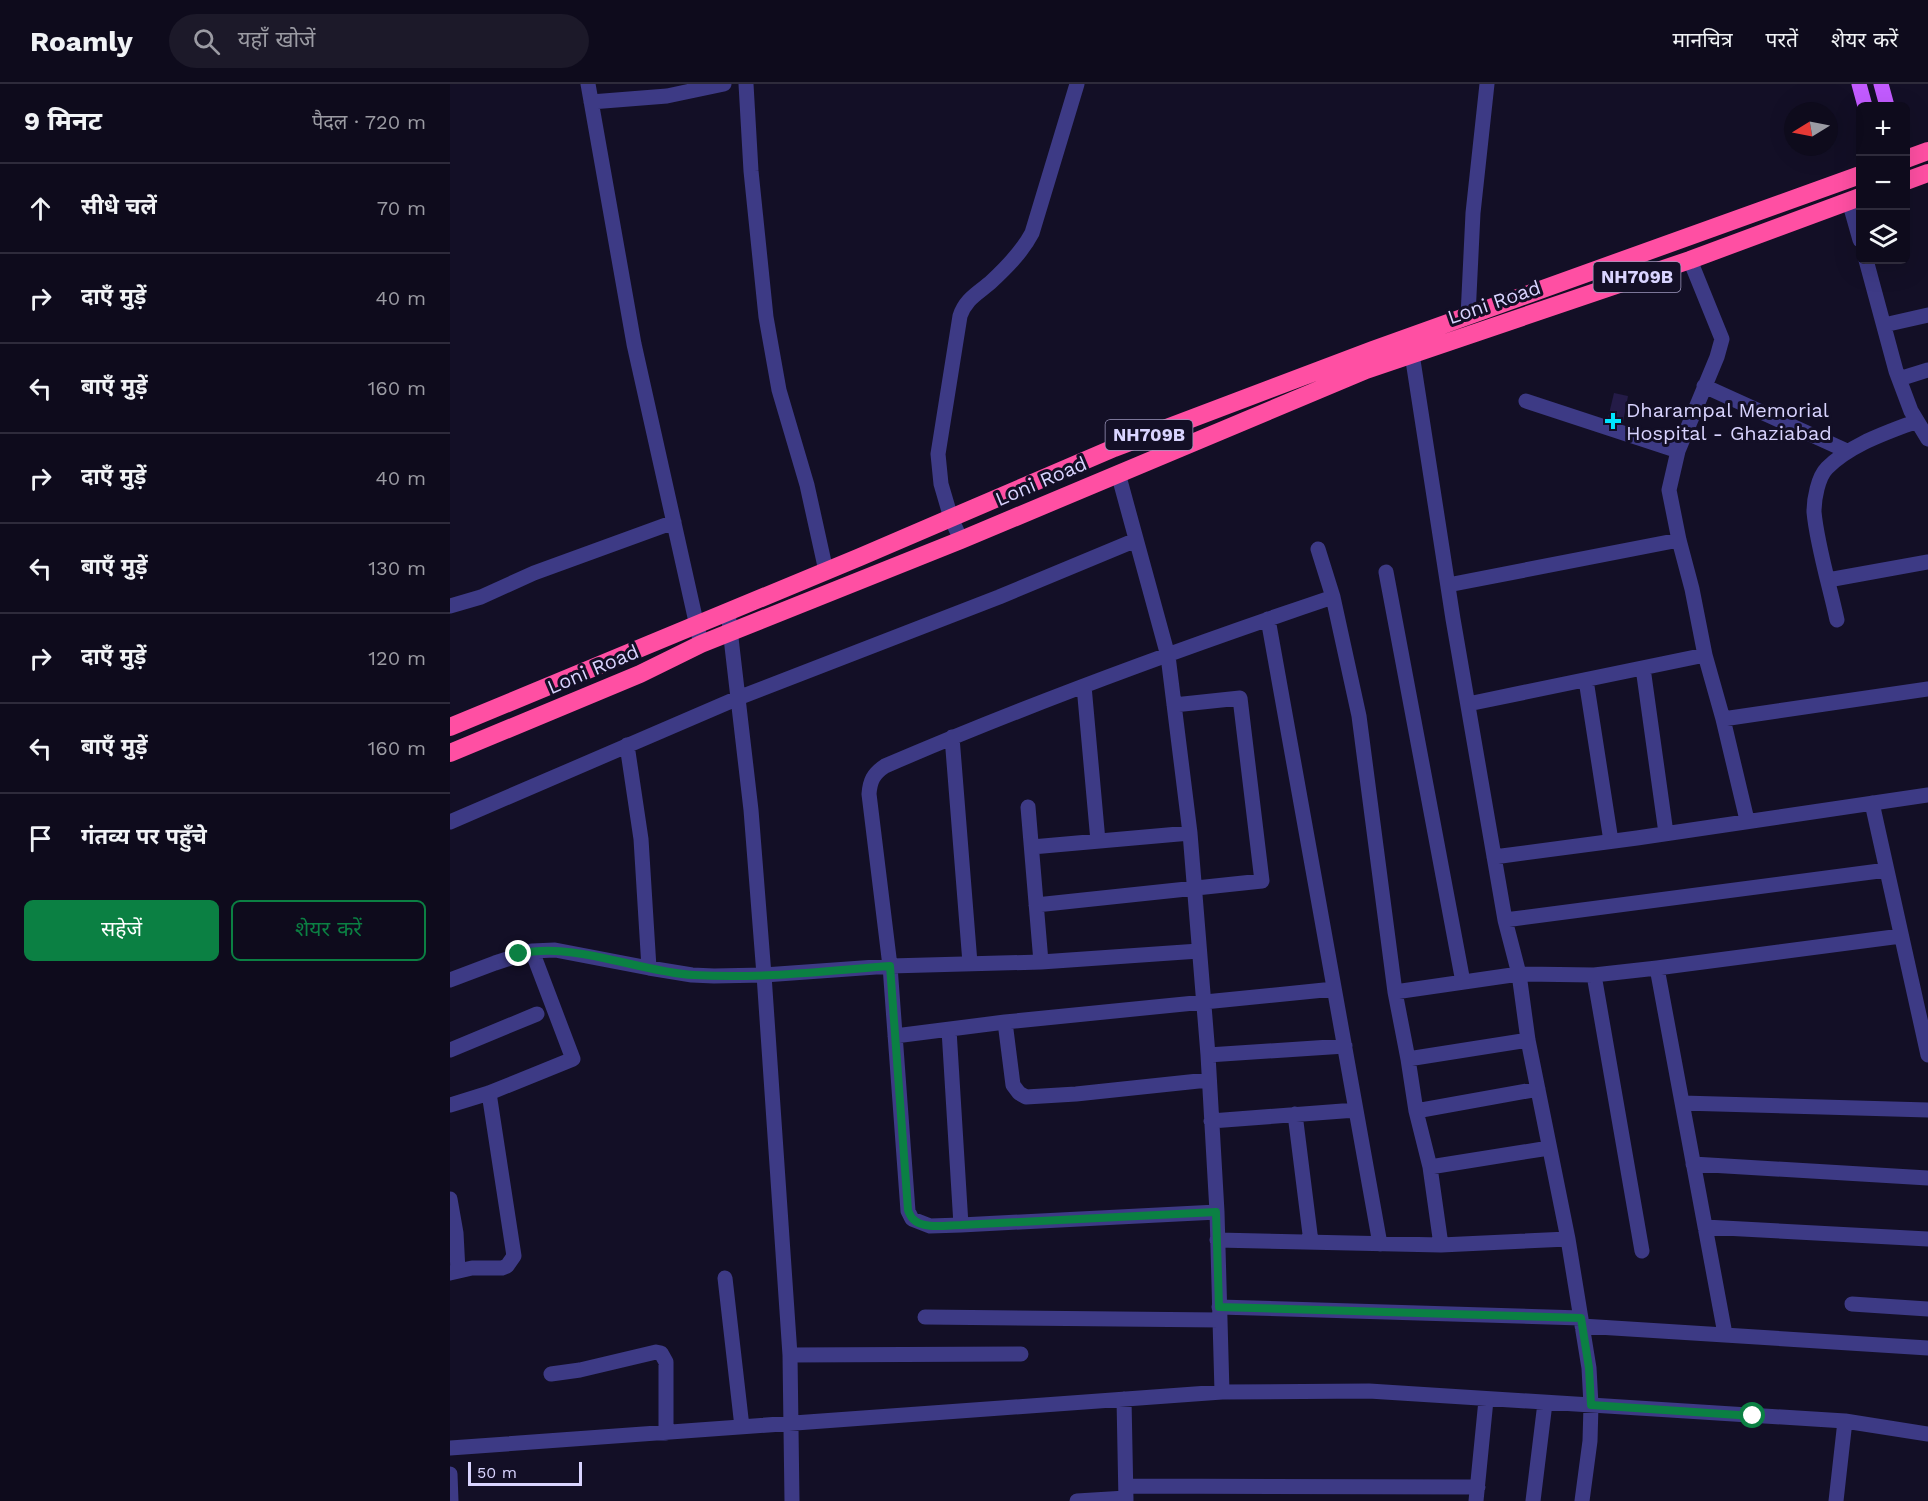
<!DOCTYPE html>
<html lang="hi">
<head>
<meta charset="utf-8">
<style>
	:root { --surface:#0e0b1c; --page:#1c1929; --text:#f1f3f6; --muted:#9b9ba3; --line:#2e2b3b; --accent:#0b8043 }
	body { margin:0; font-family:"Work Sans","Noto Sans Devanagari",sans-serif; background:var(--page); color:var(--text) }
	.controls { position:absolute; right:18px; top:18px; display:grid; overflow:hidden; border-radius:9px; box-shadow:0 6px 24px #0002 }
	.controls button { width:54px; height:54px; display:grid; place-items:center; padding:0; border:0; border-bottom:2px solid var(--line); background:var(--surface); color:var(--text); font:30px sans-serif }
	.compass { position:absolute; left:1334px; top:18px; width:54px; height:54px; border-radius:50%; background:var(--surface); box-shadow:0 6px 24px #0002; rotate:260deg }
	.scale { position:absolute; left:18px; bottom:15px; width:114px; box-sizing:border-box; padding-left:6px; border:3px solid #d9d4ff; border-top:0; font-size:16px; line-height:21px; white-space:nowrap; color:#d9d4ff; -webkit-text-stroke:4px #130f26; paint-order:stroke }
	.stop { position:absolute; width:18px; height:18px; margin:-14px; border:4px solid #0b8043; border-radius:50%; background:#fff }
	.stop.end { background:#0b8043; border-color:#fff; box-shadow:0 2px 6px #0008 }
	.list { margin:0; padding:0; list-style:none }
	h2 { display:flex; justify-content:space-between; align-items:center; height:78px; margin:0; padding:0 24px; font-size:26px }
	h2 small { font-size:20px; font-weight:400; color:var(--muted) }
	.list li { display:grid; grid-template-columns:39px 1fr auto; gap:18px; align-items:center; box-sizing:border-box; height:90px; padding:0 24px; border-top:2px solid var(--line) }
	.list b { display:block; font-size:22px; white-space:nowrap }
	.list em { font-size:20px; font-style:normal; color:var(--muted) }
	.actions { display:flex; gap:12px; padding:18px 24px }
	.actions a { flex:1; padding:14px 0; border:2px solid var(--accent); border-radius:9px; text-align:center; font-size:21px; color:var(--accent) }
	.actions .main { background:var(--accent); color:#fff }
	.icon { flex:none; width:33px; height:33px; fill:none; stroke:currentColor; stroke-width:2; stroke-linecap:round; stroke-linejoin:round }
	.map { position:relative; flex:none; width:1478px; height:1417px; overflow:hidden }
	header { display:flex; align-items:center; gap:36px; box-sizing:border-box; height:84px; padding:0 30px; background:var(--surface); border-bottom:2px solid var(--line) }
	header strong { font-size:28px }
	nav { display:flex; gap:33px; margin-inline-start:auto; font-size:21px }
	.search { width:420px; height:54px; background:var(--page); display:flex; align-items:center; gap:15px; box-sizing:border-box; padding:0 21px; border-radius:33px; color:var(--muted); font-size:22px }
	main { display:flex }
	aside { flex:1; background:var(--surface) }
	.map>svg:first-child { display:block }
	.building { fill:#241b47 }
	.lines { fill:none; stroke-linecap:round; stroke-linejoin:round }
	.minor { stroke:#3d3a85; stroke-width:15 }
	.major { stroke:#c25bff; stroke-width:15 }
	.highway { stroke:#ff4fa3; stroke-width:18 }
	.route { stroke:#0b8043; stroke-width:8 }
	.poi-dot { fill:#00e5ff; stroke:#130f26; stroke-width:2 }
	.labels { text-anchor:middle; stroke-width:6; stroke-linejoin:round; paint-order:stroke }
	.shield { fill:#130f26; stroke:#9e99be; stroke-width:1.5 }
	.shield-label { font-size:18px; font-weight:bold; fill:#d9d4ff }
	.street-label { font-size:20px; fill:#d9d4ff; stroke:#130f26 }
	.poi-label { font-size:20px; fill:#d9d4ff; stroke:#130f26; text-anchor:start }
</style>
</head>
<body>
<header>
<strong>Roamly</strong>
<div class="search"><svg class="icon" aria-label="search" viewBox="0 0 24 24"><circle cx="10" cy="10" r="6"/><path d="M15 15l6 6"/></svg>यहाँ खोजें</div>
<nav><a>मानचित्र</a><a>परतें</a><a>शेयर करें</a></nav>
</header>
<main>
<aside>
<h2>9 मिनट<small>पैदल · 720 m</small></h2>
<ul class="list">
<li><svg class="icon" aria-label="ahead" viewBox="0 0 24 24"><path d="M12 20V5M6 11l6-6 6 6"/></svg><div><b>सीधे चलें</b></div><em>70 m</em></li>
<li><svg class="icon" aria-label="right" viewBox="0 0 24 24"><path d="M7 20v-9h11M14 6l5 5-5 5"/></svg><div><b>दाएँ मुड़ें</b></div><em>40 m</em></li>
<li><svg class="icon" aria-label="left" viewBox="0 0 24 24"><path d="M17 20v-9H6M10 6l-5 5 5 5"/></svg><div><b>बाएँ मुड़ें</b></div><em>160 m</em></li>
<li><svg class="icon" aria-label="right" viewBox="0 0 24 24"><path d="M7 20v-9h11M14 6l5 5-5 5"/></svg><div><b>दाएँ मुड़ें</b></div><em>40 m</em></li>
<li><svg class="icon" aria-label="left" viewBox="0 0 24 24"><path d="M17 20v-9H6M10 6l-5 5 5 5"/></svg><div><b>बाएँ मुड़ें</b></div><em>130 m</em></li>
<li><svg class="icon" aria-label="right" viewBox="0 0 24 24"><path d="M7 20v-9h11M14 6l5 5-5 5"/></svg><div><b>दाएँ मुड़ें</b></div><em>120 m</em></li>
<li><svg class="icon" aria-label="left" viewBox="0 0 24 24"><path d="M17 20v-9H6M10 6l-5 5 5 5"/></svg><div><b>बाएँ मुड़ें</b></div><em>160 m</em></li>
<li><svg class="icon" aria-label="arrive" viewBox="0 0 24 24"><path d="M6 21V4h12l-3 4 3 4H6"/></svg><div><b>गंतव्य पर पहुँचे</b></div></li>
</ul>
<div class="actions"><a class="main">सहेजें</a><a>शेयर करें</a></div>
</aside>
<div class="map">
<svg width="1478" height="1417" viewBox="0 0 1478 1417">
	<rect width="100%" height="100%" fill="#130f26"/>
	<path class="building" d="M 1164,309 L 1178,312 L 1173,338 L 1158,334 Z"/>
	<g class="lines">
		<path class="minor" d="M 138,0 L 184,260 L 251,560
			M 296,0 L 301,87 L 316,233 L 329,306 L 357,401 L 376,487
			M 141,18 L 217,12 L 274,0
			M 1399,117 L 1410,156
			M 1240,176 L 1272,255 L 1267,273 L 1228,367 L 1219,406 L 1229,456 L 1242,505 L 1255,571 L 1273,635 L 1297,736
			M 1416,176 L 1446,287 L 1461,327 L 1478,355
			M 1018,232 L 1023,129 L 1037,0
			M 1434,241 L 1478,231
			M 962,270 L 1003,535 L 1055,836 L 1069,890 L 1078,956 L 1118,1155 L 1139,1284 L 1141,1321 L 1140,1357 L 1132,1417
			M 1449,295 L 1478,286
			M 1254,302 L 1397,367
			M 1076,317 L 1228,367
			M 668,389 L 718,572 L 740,749 L 758,971 L 767,1128 L 772,1308
			M 511,456 L 501,434 L 491,400 L 488,370 L 510,232 C 516,214 529,209 542,197 C 557,183 572,168 582,149 L 627,0
			M 868,465 L 883,513 L 909,632 L 945,908 L 958,975 L 966,1027 L 980,1083 L 991,1161
			M 936,488 L 1013,898
			M 1378,496 L 1478,478
			M 998,501 L 1229,456
			M 0,522 L 31,513 L 84,489 L 224,438
			M 278,528 L 301,726 L 314,891 L 340,1271 L 342,1417
			M 818,535 L 930,1160
			M 1387,536 C 1380,503 1367,461 1364,428 C 1364,415 1368,393 1377,384 C 1401,360 1436,349 1467,337
			M 1193,584 L 1216,749
			M 1136,596 L 1161,757
			M 634,602 L 648,757
			M 1018,620 L 1255,571
			M 1273,635 L 1478,605
			M 502,653 L 520,879
			M 177,661 L 191,755 L 199,884
			M 1422,719 L 1478,971
			M 578,723 L 591,878
			M 0,738 L 288,614 L 549,513 L 686,456
			M 582,763 L 740,749
			M 1044,773 L 1187,754 L 1478,711
			M 586,821 L 812,797 L 790,614 L 724,621
			M 1055,836 L 1437,786
			M 1207,884 L 1275,1250
			M 1144,891 L 1192,1167
			M 0,896 L 45,879 L 82,867 L 105,866 L 199,884 L 242,891 L 264,892 L 314,891 L 440,882 L 591,878 L 749,867
			M 945,908 L 1069,890 L 1144,891 L 1207,884 L 1451,852
			M 555,938 L 563,1001 L 569,1009 L 576,1013 L 626,1010 L 758,996
			M 499,946 L 511,1141
			M 445,952 L 555,938 L 884,905
			M 0,966 L 87,930
			M 758,971 L 895,962
			M 958,975 L 1078,956
			M 1232,1019 L 1478,1026
			M 0,1021 L 39,1009 L 123,975 L 82,867
			M 966,1027 L 1088,1005
			M 845,1030 L 861,1158
			M 761,1037 L 906,1026
			M 1243,1080 L 1478,1094
			M 980,1083 L 1099,1064
			M 0,1115 L 6,1149 L 8,1187
			M 767,1128 L 511,1141 L 480,1142 L 462,1135 L 458,1127 L 440,882 L 419,710 C 420,697 423,690 435,682 C 581,619 732,564 883,513
			M 1255,1143 L 1478,1155
			M 767,1156 L 991,1161 L 1118,1155
			M 0,1189 L 22,1184 L 52,1184 L 57,1182 L 64,1172 L 39,1009
			M 275,1194 L 292,1343
			M 1402,1220 L 1478,1225
			M 769,1223 L 1131,1234
			M 475,1233 L 770,1236
			M 1132,1242 L 1478,1264
			M 340,1271 L 571,1270
			M 101,1290 L 130,1286 L 206,1268 L 211,1269 L 216,1278 L 216,1349
			M 674,1315 L 676,1417
			M 0,1364 L 772,1308 L 919,1307 L 1395,1337 L 1478,1350
			M 0,1390 L 1,1417
			M 677,1402 L 1028,1403
			M 627,1417 L 676,1414
			M 1026,1417 L 1036,1316
			M 1083,1417 L 1095,1319
			M 1386,1417 L 1395,1337"/>
		<path class="major" d="M 1409,0 L 1415,22
			M 1431,0 L 1437,22"/>
		<path class="highway" d="M 1456,75 L 1478,67
			M 1456,97 L 1478,89
			M 0,643 L 410,473 L 664,364 L 923,266 L 1410,91
			M 0,669 L 190,590 L 251,560 L 511,456 L 916,286 L 1240,176 L 1410,113"/>
	</g>
	<g class="lines">
		<path class="route" d="M 69,870 C 125,857 188,888 244,891 C 310,895 375,887 440,882 L 458,1126 C 458,1127 462,1135 463,1135 C 473,1146 498,1141 511,1141 L 766,1128 L 769,1223 L 1131,1234 L 1139,1284 L 1141,1321 L 1303,1332"/>
	</g>
	<path class="poi-dot" d="M1160 328h6v6h6v6h-6v6h-6v-6h-6v-6h6z"/>
	<g class="labels">
		<g class="shield">
			<rect x="1143.5" y="178" width="87" height="30" rx="4.5"/>
			<rect x="655.5" y="336" width="87" height="30" rx="4.5"/>
		</g>
		<g class="shield-label">
			<text x="1187" y="199">NH709B</text>
			<text x="699" y="357">NH709B</text>
		</g>
		<g class="street-label">
			<text transform="translate(1044 218) rotate(-19)" y="7">Loni Road</text>
			<text transform="translate(591 397) rotate(-23)" y="7">Loni Road</text>
			<text transform="translate(143 585) rotate(-23)" y="7">Loni Road</text>
		</g>
		<g class="poi-label">
			<text x="1176" y="333">Dharampal Memorial<tspan x="1176" dy="23">Hospital - Ghaziabad</tspan></text>
		</g>
	</g>
</svg>
<div class="controls">
<button>+</button>
<button>−</button>
<button><svg class="icon" aria-label="layers" viewBox="0 0 24 24"><path d="M12 4l9 5-9 5-9-5zM3 14l9 5 9-5"/></svg></button>
</div>
<svg class="compass" viewBox="-18 -18 36 36"><path d="M0-13l5 13h-10z" fill="#e53935"/><path d="M0 13l5-13h-10z" fill="#9b9ba3"/></svg>
<div class="scale">50 m</div>
<div class="stop" style="left:1303px;top:1332px"></div>
<div class="stop end" style="left:69px;top:870px"></div>
</div>
</main>
</body>
</html>
